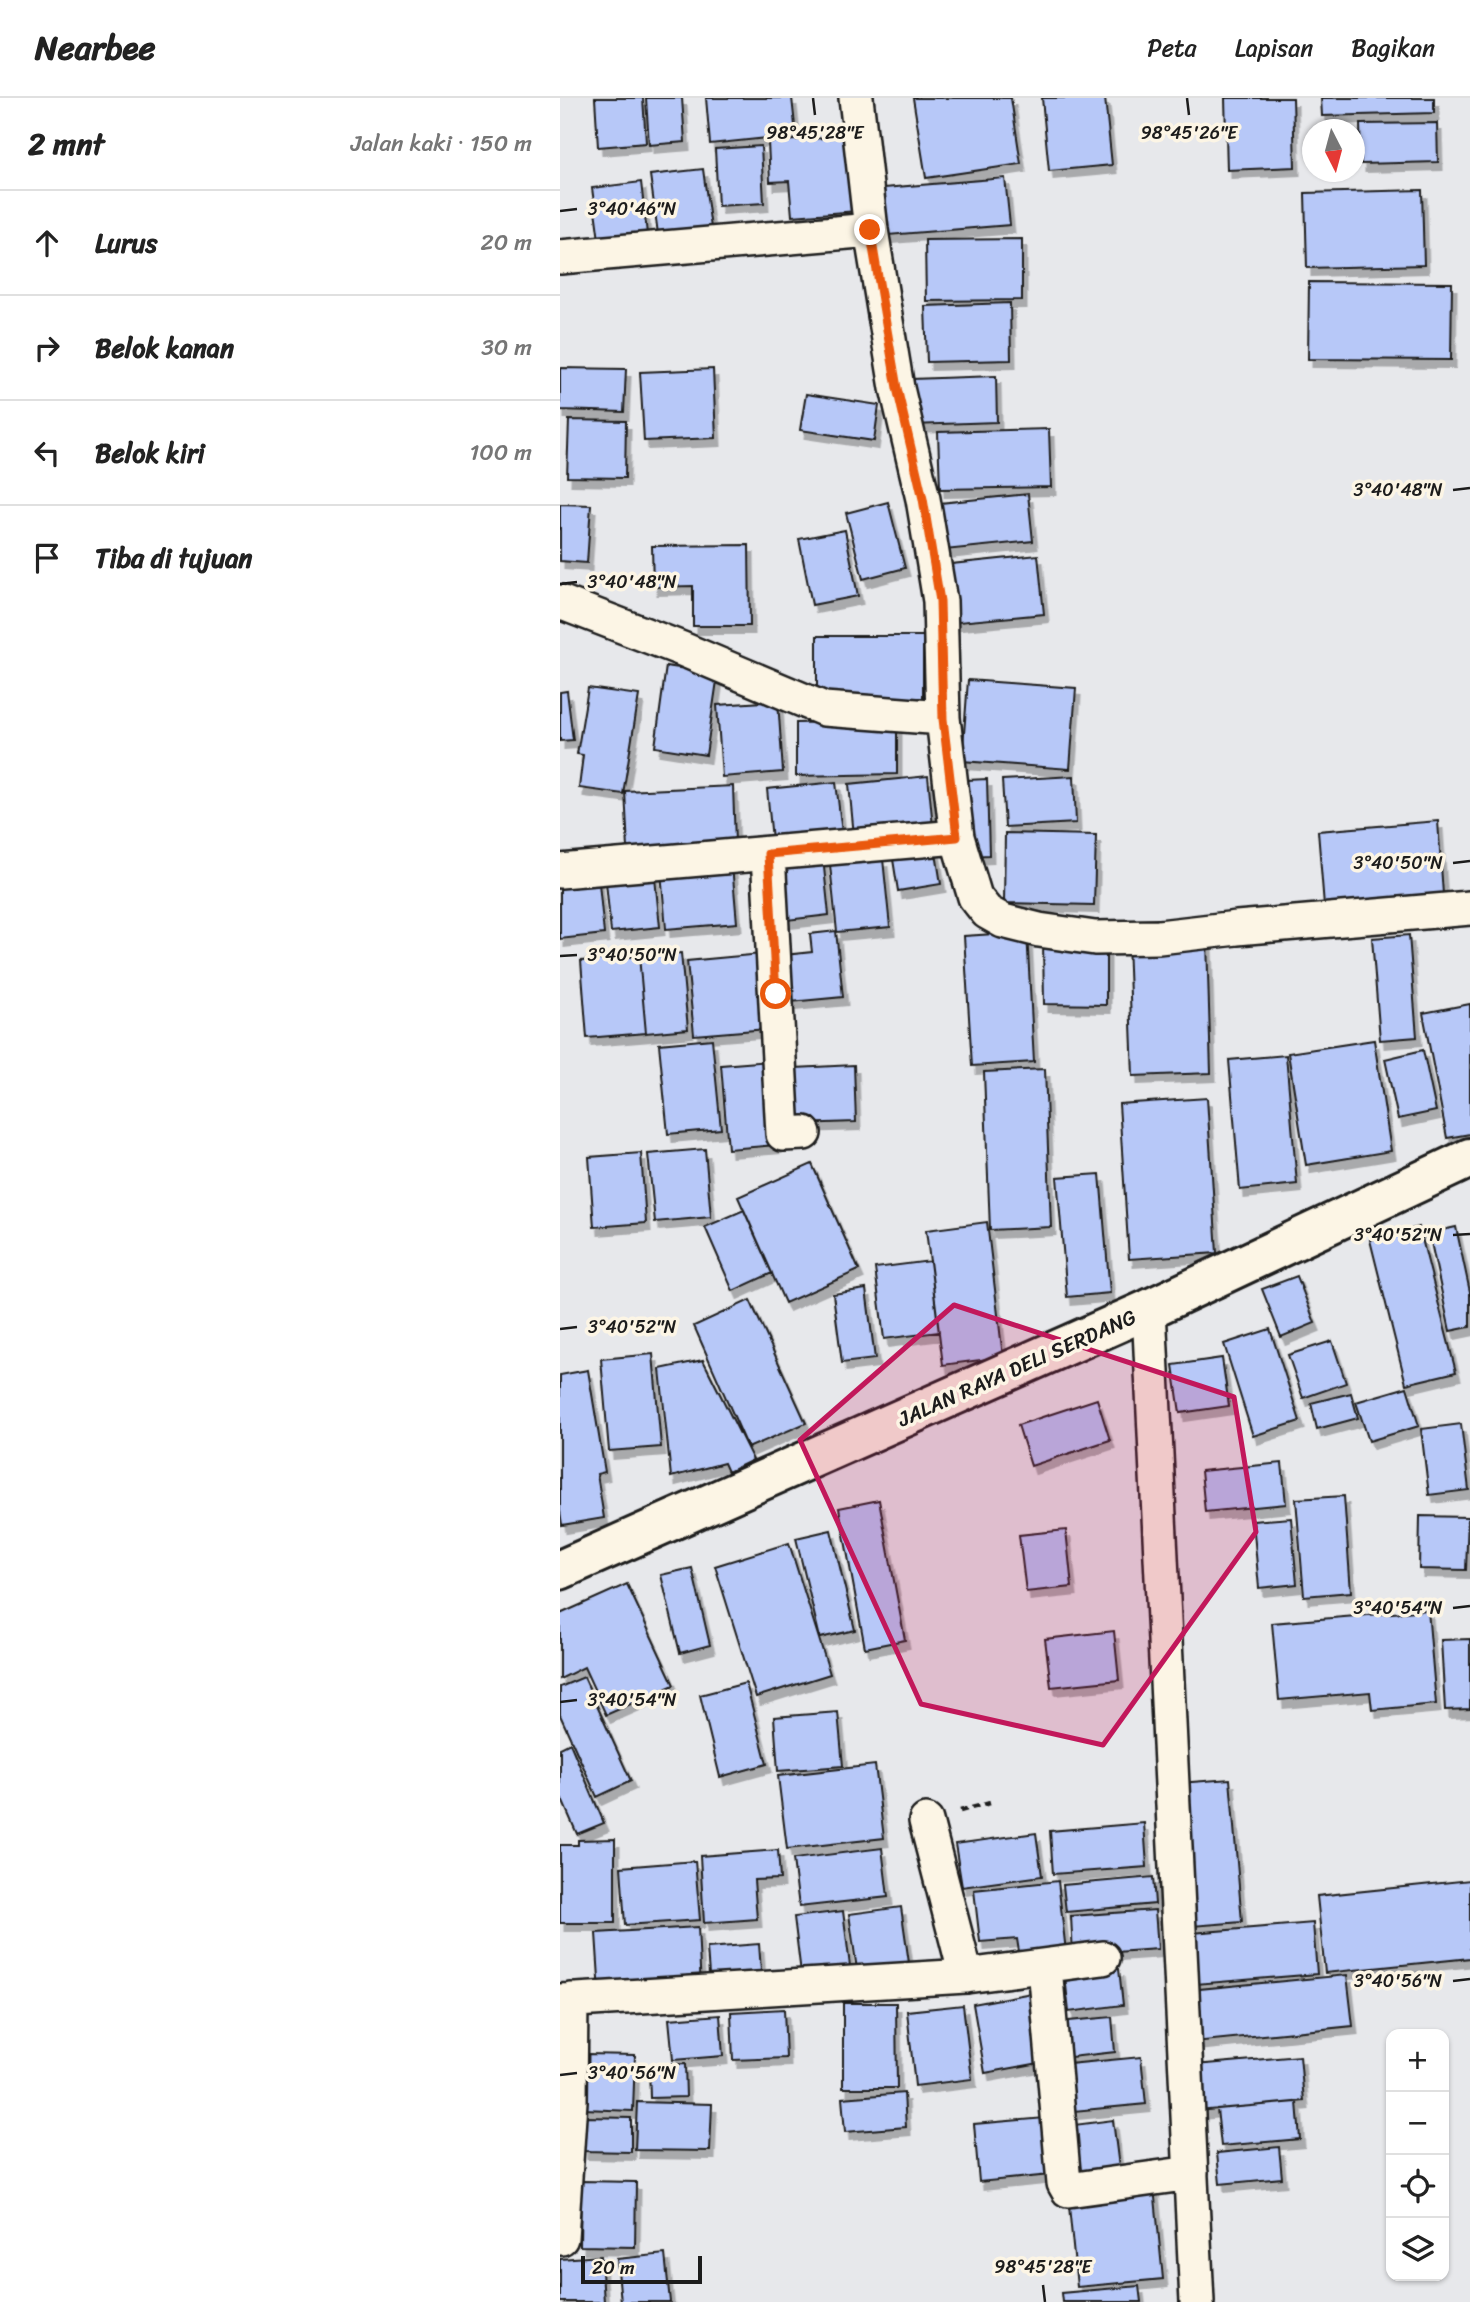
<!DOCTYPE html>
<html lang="id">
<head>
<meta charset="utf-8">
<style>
	:root { --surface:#fff; --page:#f2f2f2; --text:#222; --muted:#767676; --line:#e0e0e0 }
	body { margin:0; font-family:Sriracha,sans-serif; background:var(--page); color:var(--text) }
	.controls { position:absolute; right:21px; bottom:21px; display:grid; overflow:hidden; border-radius:14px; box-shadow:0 2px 5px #0004 }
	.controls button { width:63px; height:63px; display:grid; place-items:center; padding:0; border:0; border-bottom:2px solid var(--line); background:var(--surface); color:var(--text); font:35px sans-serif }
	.compass { position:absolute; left:742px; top:21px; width:63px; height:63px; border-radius:50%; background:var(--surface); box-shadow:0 2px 5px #0004; rotate:174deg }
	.scale { position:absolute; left:21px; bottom:18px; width:121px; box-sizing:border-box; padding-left:7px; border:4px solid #1c1c1c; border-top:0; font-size:19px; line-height:24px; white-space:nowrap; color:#1c1c1c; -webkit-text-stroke:5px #fcf5e5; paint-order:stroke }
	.stop { position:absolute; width:21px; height:21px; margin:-16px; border:5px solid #ea580c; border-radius:50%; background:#fff }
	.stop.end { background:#ea580c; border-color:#fff; box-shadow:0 2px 7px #0008 }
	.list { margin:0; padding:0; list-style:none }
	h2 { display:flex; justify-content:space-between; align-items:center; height:91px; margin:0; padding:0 28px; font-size:30px }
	h2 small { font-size:23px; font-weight:400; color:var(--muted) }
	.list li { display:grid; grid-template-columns:46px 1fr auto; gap:21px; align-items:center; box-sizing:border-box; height:105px; padding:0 28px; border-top:2px solid var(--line) }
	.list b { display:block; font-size:26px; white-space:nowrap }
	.list em { font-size:23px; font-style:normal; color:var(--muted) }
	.icon { flex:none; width:38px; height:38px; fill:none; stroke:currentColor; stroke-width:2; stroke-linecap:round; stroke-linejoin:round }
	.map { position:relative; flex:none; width:910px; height:2204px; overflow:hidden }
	header { display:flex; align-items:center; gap:42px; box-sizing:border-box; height:98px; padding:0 35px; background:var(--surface); border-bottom:2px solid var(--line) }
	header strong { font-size:33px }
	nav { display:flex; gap:38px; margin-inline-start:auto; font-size:24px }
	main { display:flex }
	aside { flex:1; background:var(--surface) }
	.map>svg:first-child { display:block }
	.building { fill:#b7c8f8; stroke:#1c1c1c; stroke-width:2; filter:url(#shadow) }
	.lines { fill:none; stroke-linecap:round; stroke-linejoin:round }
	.street-casing { stroke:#1c1c1c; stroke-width:38 }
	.primary-casing { stroke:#1c1c1c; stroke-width:44 }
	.path { stroke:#1c1c1c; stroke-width:4.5; stroke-dasharray:7 5; stroke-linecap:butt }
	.street { stroke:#fcf5e5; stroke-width:33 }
	.primary { stroke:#fcf5e5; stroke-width:38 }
	.route { stroke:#ea580c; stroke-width:9 }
	.marked { fill:#c2185b; fill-opacity:0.2; stroke:#c2185b; stroke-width:5; stroke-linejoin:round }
	.ticks { fill:none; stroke:#1c1c1c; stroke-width:2.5 }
	.labels { text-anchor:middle; stroke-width:7; stroke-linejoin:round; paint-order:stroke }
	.street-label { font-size:21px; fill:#1c1c1c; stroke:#fcf5e5 }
	.ticks-label { font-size:18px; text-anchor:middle; fill:#1c1c1c; stroke:#fcf5e5; stroke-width:7; stroke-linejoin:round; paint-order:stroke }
</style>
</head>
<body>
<header>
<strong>Nearbee</strong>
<nav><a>Peta</a><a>Lapisan</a><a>Bagikan</a></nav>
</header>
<main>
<aside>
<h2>2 mnt<small>Jalan kaki · 150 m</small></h2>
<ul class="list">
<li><svg class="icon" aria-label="ahead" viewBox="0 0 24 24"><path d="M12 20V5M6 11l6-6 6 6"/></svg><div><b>Lurus</b></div><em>20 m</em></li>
<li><svg class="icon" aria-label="right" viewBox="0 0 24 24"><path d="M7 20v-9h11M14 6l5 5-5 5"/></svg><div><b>Belok kanan</b></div><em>30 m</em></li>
<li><svg class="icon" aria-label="left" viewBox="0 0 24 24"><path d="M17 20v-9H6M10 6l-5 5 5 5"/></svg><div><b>Belok kiri</b></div><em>100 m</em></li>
<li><svg class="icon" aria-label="arrive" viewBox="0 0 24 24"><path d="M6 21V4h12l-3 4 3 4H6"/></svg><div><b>Tiba di tujuan</b></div></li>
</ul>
</aside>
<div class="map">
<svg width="910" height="2204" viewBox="0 0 910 2204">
	<defs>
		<filter id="shadow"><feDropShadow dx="4.5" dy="8" stdDeviation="0" flood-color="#0004"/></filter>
	</defs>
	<rect width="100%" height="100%" fill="#e7e8eb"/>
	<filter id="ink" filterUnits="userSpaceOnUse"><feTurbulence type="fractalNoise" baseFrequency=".0143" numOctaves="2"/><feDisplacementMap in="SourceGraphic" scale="14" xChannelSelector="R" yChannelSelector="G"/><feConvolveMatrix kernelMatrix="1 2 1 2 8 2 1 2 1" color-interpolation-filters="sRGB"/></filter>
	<g filter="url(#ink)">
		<path class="building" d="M 35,0 L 83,0 L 86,45 L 38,49 Z
			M 86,0 L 122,0 L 125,44 L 89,47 Z
			M 146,0 L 232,0 L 236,37 L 150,46 Z
			M 353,0 L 451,0 L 461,66 L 366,80 Z
			M 482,0 L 545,0 L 552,67 L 489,73 Z
			M 665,0 L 733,0 L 735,69 L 667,72 Z
			M 761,0 L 874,0 L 874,15 L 762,18 Z
			M 877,25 L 878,64 L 801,66 L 800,26 Z
			M 292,38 L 298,113 L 232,118 L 229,83 L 210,84 L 208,44 Z
			M 201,48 L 204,105 L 158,108 L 155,51 Z
			M 143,71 L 151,130 L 98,136 L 90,77 Z
			M 445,80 L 450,127 L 328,137 L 324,90 Z
			M 81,84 L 87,136 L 39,142 L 32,90 Z
			M 862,92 L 864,167 L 747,170 L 745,95 Z
			M 462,141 L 462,202 L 366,203 L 365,142 Z
			M 749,184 L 892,185 L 891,262 L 748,261 Z
			M 450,205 L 451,262 L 367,264 L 365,208 Z
			M 0,270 L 66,271 L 64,314 L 0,312 Z
			M 153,271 L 156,340 L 84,343 L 80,274 Z
			M 436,278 L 437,324 L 352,327 L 351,281 Z
			M 246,296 L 319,307 L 314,343 L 240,332 Z
			M 9,322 L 66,323 L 65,380 L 7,379 Z
			M 489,331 L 491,389 L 380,391 L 378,334 Z
			M 468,396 L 473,443 L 385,452 L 380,405 Z
			M 328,404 L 345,470 L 303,481 L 286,415 Z
			M 0,406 L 31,407 L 27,465 L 0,463 Z
			M 285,432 L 298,498 L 252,507 L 239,441 Z
			M 189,447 L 190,528 L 133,528 L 133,488 L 93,489 L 92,448 Z
			M 478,457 L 484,516 L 388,525 L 382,467 Z
			M 257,538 L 363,538 L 363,600 L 257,600 Z
			M 106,568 L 158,576 L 146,657 L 95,649 Z
			M 408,582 L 516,590 L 510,671 L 402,663 Z
			M 28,590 L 79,597 L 63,696 L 19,690 L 23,657 L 17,656 Z
			M 7,593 L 13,642 L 0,643 L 0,594 Z
			M 218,603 L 223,674 L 162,679 L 157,607 Z
			M 337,623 L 337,676 L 236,678 L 236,625 Z
			M 368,678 L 373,729 L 294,738 L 289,686 Z
			M 514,678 L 516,725 L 445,729 L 442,682 Z
			M 427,681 L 429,757 L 409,758 L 407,682 Z
			M 276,684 L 283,744 L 213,752 L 207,691 Z
			M 173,688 L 175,745 L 68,751 L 65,693 Z
			M 878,723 L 884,811 L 765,820 L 758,733 Z
			M 445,735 L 536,737 L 534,807 L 444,805 Z
			M 375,749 L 381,786 L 338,793 L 332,755 Z
			M 263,760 L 269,817 L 227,822 L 220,764 Z
			M 323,761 L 330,829 L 277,834 L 270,767 Z
			M 172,767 L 177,825 L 106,831 L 101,774 Z
			M 94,770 L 100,829 L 51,834 L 45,774 Z
			M 38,775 L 44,836 L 0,841 L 0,779 Z
			M 276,833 L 283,899 L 220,905 L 215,858 L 252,854 L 250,836 Z
			M 467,834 L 474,964 L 412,968 L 404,838 Z
			M 849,837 L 857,939 L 820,942 L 812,840 Z
			M 546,842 L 546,907 L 484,906 L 483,843 Z
			M 647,842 L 651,975 L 573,978 L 568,845 Z
			M 121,855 L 128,931 L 86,935 L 79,858 Z
			M 201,856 L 207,931 L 134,937 L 127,863 Z
			M 79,858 L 86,935 L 27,940 L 21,863 Z
			M 910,906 L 910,1036 L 887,1040 L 863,915 Z
			M 152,941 L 161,1031 L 108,1036 L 99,946 Z
			M 814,942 L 831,1053 L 746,1067 L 728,955 Z
			M 863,952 L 876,1013 L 838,1021 L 825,961 Z
			M 726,957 L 737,1086 L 680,1092 L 669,962 Z
			M 210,963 L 217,1047 L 168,1051 L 161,967 Z
			M 294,967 L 296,1024 L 237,1026 L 235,970 Z
			M 485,971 L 491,1129 L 430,1132 L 424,974 Z
			M 647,1000 L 657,1155 L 569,1161 L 559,1006 Z
			M 145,1051 L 151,1119 L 95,1124 L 88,1056 Z
			M 81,1055 L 86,1125 L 34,1129 L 29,1059 Z
			M 252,1066 L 299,1172 L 225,1205 L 178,1099 Z
			M 540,1076 L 550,1195 L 507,1199 L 497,1079 Z
			M 184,1112 L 212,1175 L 173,1193 L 145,1129 Z
			M 427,1124 L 443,1259 L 383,1267 L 366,1132 Z
			M 859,1129 L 896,1274 L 846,1286 L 810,1142 Z
			M 896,1129 L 910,1194 L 910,1229 L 890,1233 L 869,1135 Z
			M 370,1163 L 379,1234 L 324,1241 L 315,1170 Z
			M 737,1178 L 755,1225 L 721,1239 L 702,1191 Z
			M 306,1191 L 315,1261 L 282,1265 L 273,1196 Z
			M 190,1202 L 246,1325 L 188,1350 L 134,1228 Z
			M 710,1231 L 740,1323 L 693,1338 L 664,1246 Z
			M 772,1243 L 786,1285 L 743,1300 L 728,1257 Z
			M 93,1256 L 101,1349 L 49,1353 L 41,1261 Z
			M 662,1260 L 669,1308 L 620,1315 L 613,1267 Z
			M 143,1262 L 193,1362 L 168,1374 L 164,1365 L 111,1379 L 100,1271 Z
			M 28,1272 L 45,1374 L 37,1376 L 44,1420 L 2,1427 L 0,1413 L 0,1277 Z
			M 847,1289 L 859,1328 L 809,1343 L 796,1304 Z
			M 791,1295 L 798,1320 L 757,1331 L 751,1305 Z
			M 537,1301 L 550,1342 L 471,1368 L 458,1327 Z
			M 901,1326 L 909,1392 L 869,1397 L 861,1331 Z
			M 722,1365 L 726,1406 L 645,1414 L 641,1373 Z
			M 784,1398 L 791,1494 L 744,1498 L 736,1401 Z
			M 319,1402 L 345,1542 L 305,1550 L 279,1410 Z
			M 860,1418 L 908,1419 L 906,1472 L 859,1471 Z
			M 731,1420 L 737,1486 L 699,1490 L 693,1423 Z
			M 271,1432 L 295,1532 L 260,1540 L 236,1440 Z
			M 506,1432 L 512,1489 L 466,1494 L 459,1437 Z
			M 229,1445 L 270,1576 L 196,1599 L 155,1468 Z
			M 132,1470 L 150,1547 L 120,1555 L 101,1477 Z
			M 67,1486 L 114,1587 L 46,1617 L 24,1569 L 0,1581 L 0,1516 Z
			M 868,1512 L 876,1606 L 812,1612 L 810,1594 L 719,1602 L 712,1525 Z
			M 554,1533 L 559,1582 L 491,1589 L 485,1541 Z
			M 910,1541 L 910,1611 L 885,1612 L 881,1542 Z
			M 24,1579 L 71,1683 L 37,1699 L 0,1617 L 0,1589 Z
			M 186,1585 L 207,1666 L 160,1679 L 140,1597 Z
			M 278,1614 L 283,1668 L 218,1673 L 214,1619 Z
			M 10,1645 L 44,1725 L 17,1736 L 0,1697 L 0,1650 Z
			M 315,1667 L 324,1740 L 227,1751 L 218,1678 Z
			M 670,1681 L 682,1824 L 632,1828 L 619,1685 Z
			M 584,1725 L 587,1769 L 493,1776 L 490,1733 Z
			M 476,1735 L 482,1778 L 402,1789 L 395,1746 Z
			M 55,1741 L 55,1825 L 0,1825 L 0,1747 L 18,1747 L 18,1742 Z
			M 322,1750 L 328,1799 L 239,1809 L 233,1761 Z
			M 218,1752 L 220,1781 L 194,1782 L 197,1821 L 144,1825 L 140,1758 Z
			M 135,1763 L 140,1822 L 65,1827 L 61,1769 Z
			M 593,1779 L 595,1806 L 506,1814 L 503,1787 Z
			M 910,1782 L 910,1860 L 765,1875 L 757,1798 Z
			M 498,1783 L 506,1854 L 460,1860 L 457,1841 L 420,1844 L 414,1792 Z
			M 341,1809 L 350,1872 L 298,1879 L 289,1816 Z
			M 595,1812 L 598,1851 L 513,1857 L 511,1818 Z
			M 283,1813 L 291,1876 L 242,1883 L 234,1819 Z
			M 753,1825 L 757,1876 L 636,1886 L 632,1835 Z
			M 138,1829 L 141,1891 L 40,1896 L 36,1835 Z
			M 199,1846 L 202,1886 L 150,1890 L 147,1850 Z
			M 559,1871 L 563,1907 L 509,1914 L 505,1878 Z
			M 787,1877 L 793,1928 L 634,1944 L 629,1892 Z
			M 472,1895 L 485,1964 L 425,1975 L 413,1906 Z
			M 283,1905 L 336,1905 L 337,1990 L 283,1990 Z
			M 403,1907 L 412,1981 L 355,1988 L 347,1913 Z
			M 224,1911 L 226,1960 L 173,1962 L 171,1914 Z
			M 160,1917 L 163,1958 L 113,1962 L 109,1921 Z
			M 552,1919 L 555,1954 L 502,1960 L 498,1924 Z
			M 26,1956 L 75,1957 L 73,2013 L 24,2011 Z
			M 740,1958 L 744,2003 L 638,2013 L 635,1967 Z
			M 581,1959 L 586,2006 L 514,2013 L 509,1966 Z
			M 125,1966 L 126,1999 L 90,2000 L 89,1967 Z
			M 344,1995 L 346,2029 L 285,2034 L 282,2000 Z
			M 77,2004 L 152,2006 L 150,2053 L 75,2052 Z
			M 737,2004 L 740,2041 L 661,2048 L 657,2011 Z
			M 23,2019 L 71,2020 L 71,2054 L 23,2053 Z
			M 485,2020 L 490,2077 L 419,2084 L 414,2026 Z
			M 553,2022 L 560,2077 L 522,2082 L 514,2027 Z
			M 719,2049 L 722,2080 L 660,2086 L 657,2055 Z
			M 21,2083 L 76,2084 L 75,2149 L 20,2148 Z
			M 594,2089 L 603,2181 L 517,2189 L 508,2098 Z
			M 105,2156 L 110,2204 L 61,2204 L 57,2161 Z
			M 41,2158 L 44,2204 L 0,2204 L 0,2161 Z
			M 579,2188 L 581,2204 L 502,2204 L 501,2195 Z"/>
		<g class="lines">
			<defs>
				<path id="street" d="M 296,0 L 311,132 L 337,290 L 363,401 L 380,503 L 383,620 L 397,739 L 415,799 L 427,814 L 443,823 L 479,832 L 535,840 L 599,839 L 677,830 L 910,810
					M 0,159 L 311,132
					M 0,504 L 122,551 L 264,611 L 383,620
					M 208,756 L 223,1036 L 244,1035
					M 0,773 L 397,739
					M 589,1211 L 637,2204
					M 366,1723 L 406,1878
					M 485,1869 L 504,2085 L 508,2092 L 631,2075
					M 0,1903 L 406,1878 L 543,1860
					M 1,2140 L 10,2003 L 11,1902"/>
				<path id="primary" d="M 0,1472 L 589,1211 L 910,1060"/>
			</defs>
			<use href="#street" class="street-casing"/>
			<use href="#primary" class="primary-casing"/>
			<path class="path" d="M 400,1713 L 430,1705"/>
			<use href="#street" class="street"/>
			<use href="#primary" class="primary"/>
		</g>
	</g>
	<g class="lines" filter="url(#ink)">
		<path class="route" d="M 216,896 L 208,756 L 397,739 L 383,621 L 380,503 L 363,401 L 337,290 L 310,132"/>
	</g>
	<path class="marked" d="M 394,1207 L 674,1299 L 696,1434 L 543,1647 L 361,1606 L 240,1342 Z"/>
	<path class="ticks" d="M 253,0 L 255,17M 627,0 L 629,17M 0,113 L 17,111M 893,392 L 910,390M 0,486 L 17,484M 893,765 L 910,763M 0,858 L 17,857M 893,1137 L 910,1136M 0,1231 L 17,1229M 893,1510 L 910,1508M 0,1604 L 17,1602M 893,1883 L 910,1881M 0,1977 L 17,1975M 483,2187 L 485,2204"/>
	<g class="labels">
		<g class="street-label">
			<text transform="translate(457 1270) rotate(-24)" y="7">JALAN RAYA DELI SERDANG</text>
		</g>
	</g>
	<g class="ticks-label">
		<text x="255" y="41">98°45'28"E</text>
		<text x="629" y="41">98°45'26"E</text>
		<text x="72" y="117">3°40'46"N</text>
		<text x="838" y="398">3°40'48"N</text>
		<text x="72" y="490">3°40'48"N</text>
		<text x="838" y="771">3°40'50"N</text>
		<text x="72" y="863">3°40'50"N</text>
		<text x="838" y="1143">3°40'52"N</text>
		<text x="72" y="1235">3°40'52"N</text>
		<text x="838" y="1516">3°40'54"N</text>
		<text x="72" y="1608">3°40'54"N</text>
		<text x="838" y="1889">3°40'56"N</text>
		<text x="72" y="1981">3°40'56"N</text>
		<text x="483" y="2175">98°45'28"E</text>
	</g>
</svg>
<div class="controls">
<button>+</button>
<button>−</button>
<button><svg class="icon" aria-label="locate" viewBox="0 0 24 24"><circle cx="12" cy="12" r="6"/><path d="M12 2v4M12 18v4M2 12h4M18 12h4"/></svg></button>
<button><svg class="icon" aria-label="layers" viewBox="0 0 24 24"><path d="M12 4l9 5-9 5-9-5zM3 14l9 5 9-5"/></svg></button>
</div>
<svg class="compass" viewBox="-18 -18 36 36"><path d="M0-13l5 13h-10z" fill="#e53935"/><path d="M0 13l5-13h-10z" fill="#767676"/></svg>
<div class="scale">20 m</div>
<div class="stop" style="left:216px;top:896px"></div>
<div class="stop end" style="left:310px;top:132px"></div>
</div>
</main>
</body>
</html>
